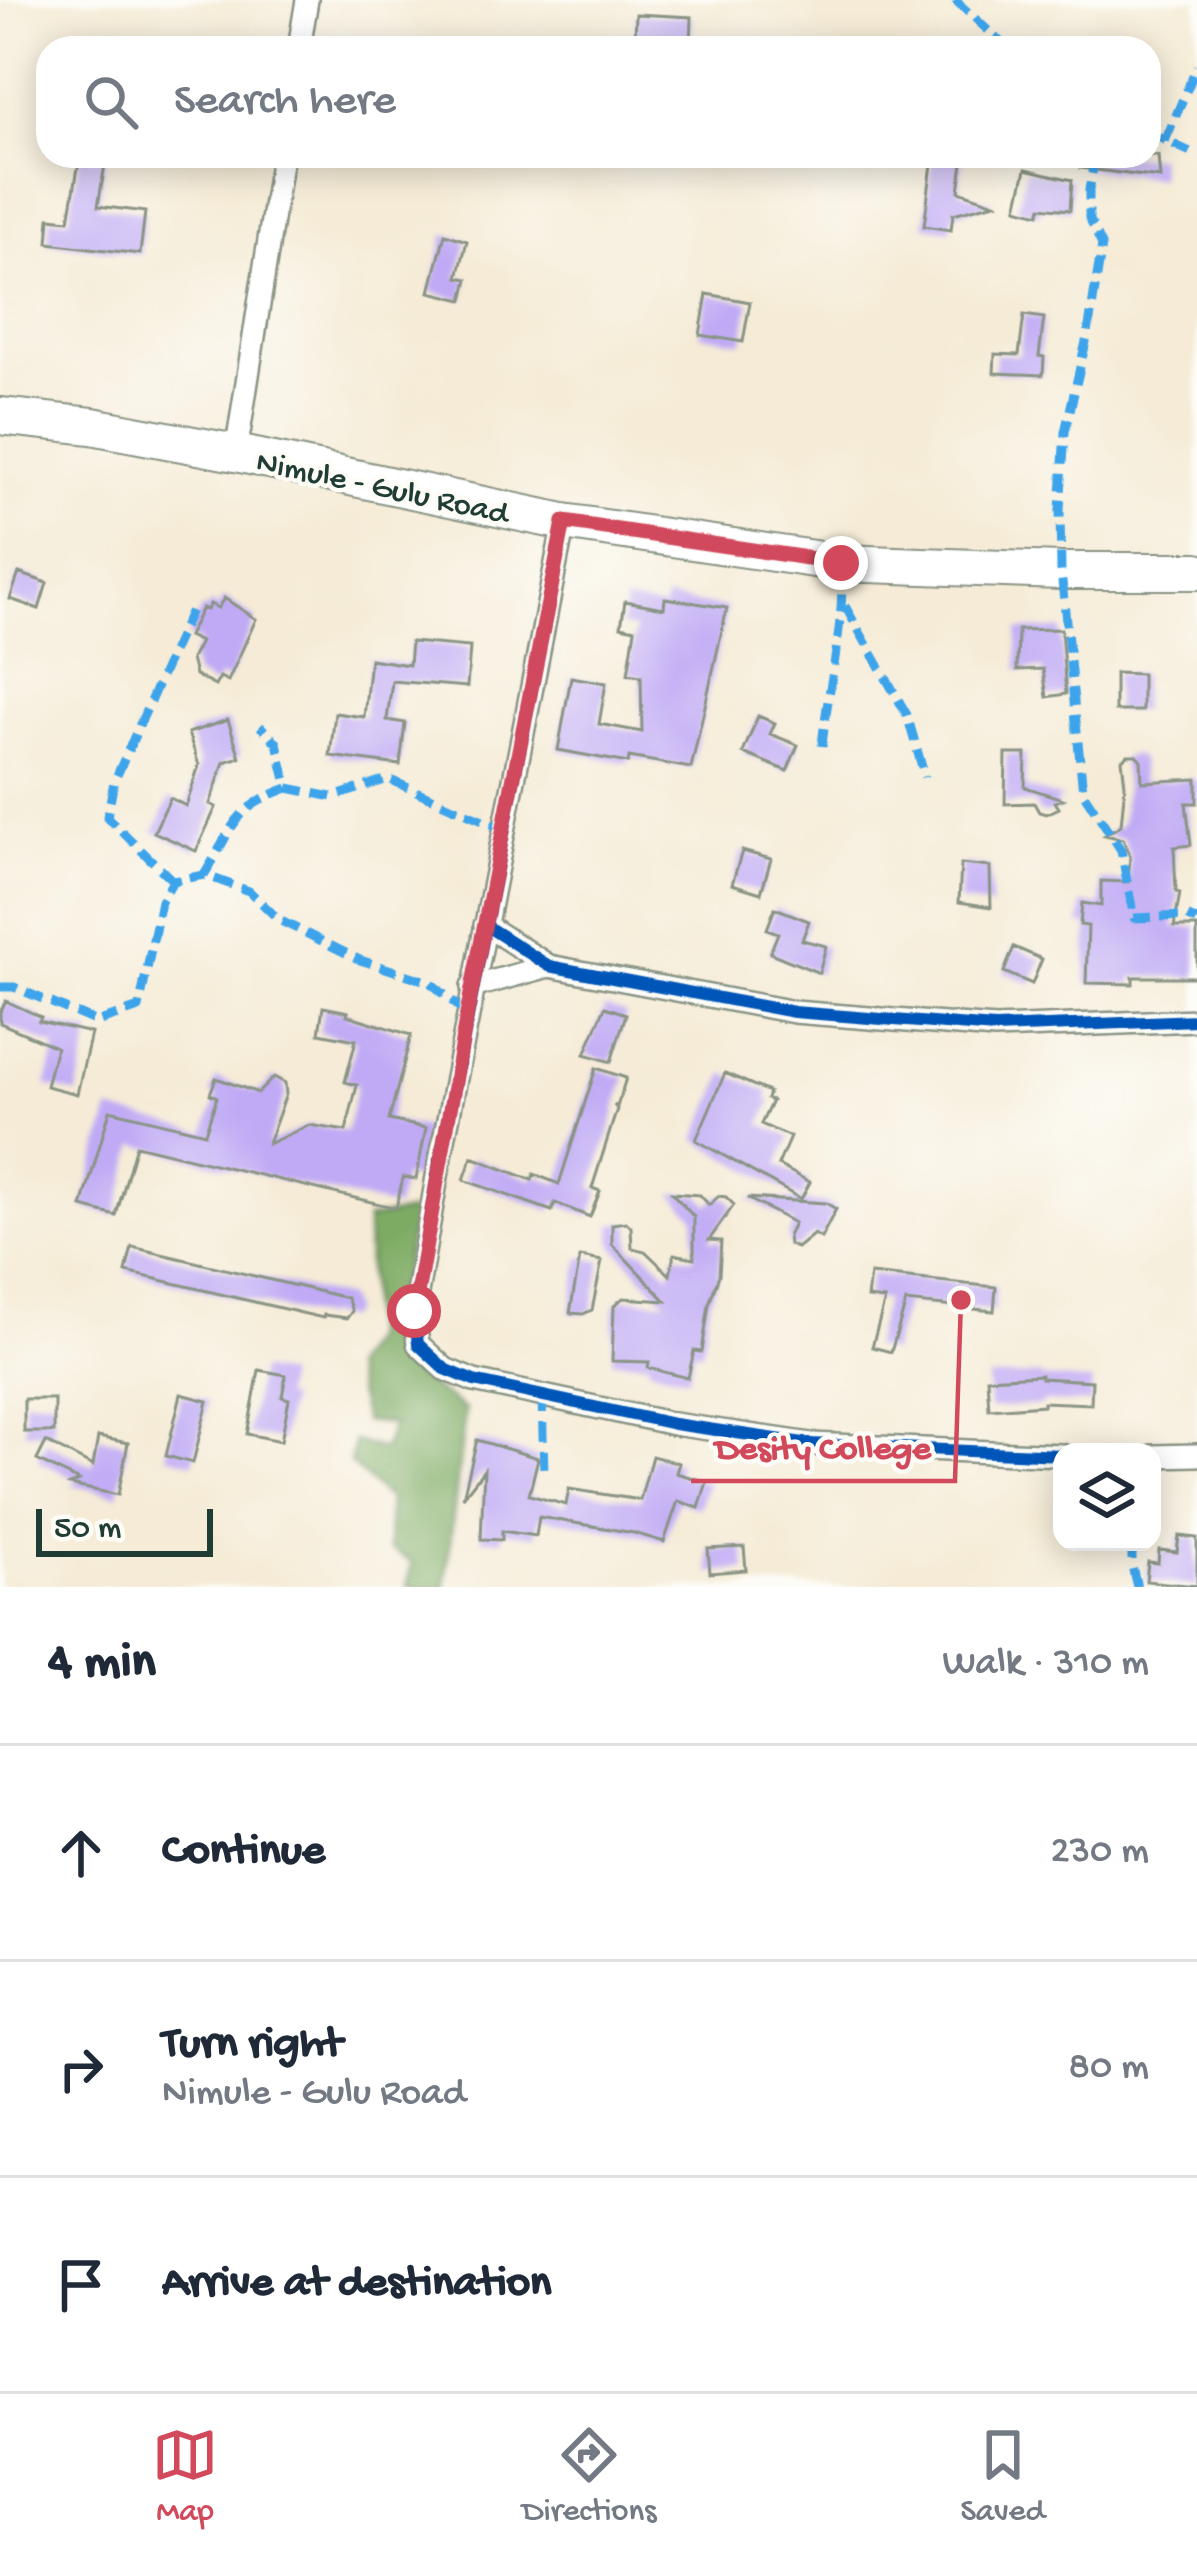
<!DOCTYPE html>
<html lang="en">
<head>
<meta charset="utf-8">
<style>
	:root { --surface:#fff; --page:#f6f6f7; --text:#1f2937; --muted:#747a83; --line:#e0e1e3; --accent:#d1495b }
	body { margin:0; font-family:"Gochi Hand",sans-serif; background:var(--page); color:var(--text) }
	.controls { position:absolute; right:36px; bottom:36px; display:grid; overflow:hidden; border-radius:24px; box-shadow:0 6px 30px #0003 }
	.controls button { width:108px; height:108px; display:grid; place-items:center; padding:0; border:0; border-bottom:3px solid var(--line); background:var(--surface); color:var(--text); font:60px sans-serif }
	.scale { position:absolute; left:36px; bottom:30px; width:177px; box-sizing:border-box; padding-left:12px; border:6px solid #1f3d34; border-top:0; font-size:33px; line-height:42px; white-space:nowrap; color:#1f3d34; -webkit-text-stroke:9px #fdfcf7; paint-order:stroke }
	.stop { position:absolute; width:36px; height:36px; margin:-27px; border:9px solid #d1495b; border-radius:50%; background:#fff }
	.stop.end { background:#d1495b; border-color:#fff; box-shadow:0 3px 12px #0008 }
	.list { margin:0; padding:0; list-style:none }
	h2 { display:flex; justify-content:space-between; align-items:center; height:156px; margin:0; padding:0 48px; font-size:51px }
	h2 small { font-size:39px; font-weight:400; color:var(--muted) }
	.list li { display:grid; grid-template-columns:78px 1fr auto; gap:36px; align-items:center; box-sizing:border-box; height:216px; padding:0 48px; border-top:3px solid var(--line) }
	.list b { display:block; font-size:45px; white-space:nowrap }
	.list p { margin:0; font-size:39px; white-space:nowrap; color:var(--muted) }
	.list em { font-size:39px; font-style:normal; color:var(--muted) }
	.icon { flex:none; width:66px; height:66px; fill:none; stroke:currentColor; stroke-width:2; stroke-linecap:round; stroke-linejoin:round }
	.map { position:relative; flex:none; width:1197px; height:1587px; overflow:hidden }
	.search { position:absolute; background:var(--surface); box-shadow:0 6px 30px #0003; left:36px; right:36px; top:36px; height:132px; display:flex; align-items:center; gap:30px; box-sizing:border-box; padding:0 42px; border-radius:36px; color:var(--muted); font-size:45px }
	.sheet { height:804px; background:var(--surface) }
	nav { display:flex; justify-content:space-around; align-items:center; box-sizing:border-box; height:168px; border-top:3px solid var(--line); background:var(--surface); font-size:33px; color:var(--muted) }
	nav a { display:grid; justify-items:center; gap:6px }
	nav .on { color:var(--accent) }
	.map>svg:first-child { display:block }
	.forest { fill:#7eab63; stroke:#4e744c; stroke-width:3 }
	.building { fill:#c0aaf5 }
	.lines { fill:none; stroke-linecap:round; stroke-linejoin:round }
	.minor-casing { stroke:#8a9485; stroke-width:26 }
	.primary-casing { stroke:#8a9485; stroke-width:40 }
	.minor { stroke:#fff; stroke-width:21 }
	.primary { stroke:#fff; stroke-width:36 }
	.quiet { stroke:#3da4eb; stroke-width:9; stroke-dasharray:18 9; stroke-linecap:butt }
	.cycleway-casing { stroke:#fdfcf7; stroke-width:20 }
	.cycleway { stroke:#0057b8; stroke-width:12 }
	.route { stroke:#d1495b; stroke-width:15 }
	.labels { text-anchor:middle; stroke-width:9; stroke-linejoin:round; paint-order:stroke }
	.street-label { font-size:33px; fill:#1f3d34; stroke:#fdfcf7 }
	.leader { fill:none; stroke:#d1495b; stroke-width:4.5 }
	.callout-dot { fill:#d1495b; stroke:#fdfcf7; stroke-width:4.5 }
	.callout-label { font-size:36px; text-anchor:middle; font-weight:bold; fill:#d1495b; stroke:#fdfcf7; stroke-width:9; stroke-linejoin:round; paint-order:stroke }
</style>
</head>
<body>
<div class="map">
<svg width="1197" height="1587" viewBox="0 0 1197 1587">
	<rect width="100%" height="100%" fill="#fdfcf7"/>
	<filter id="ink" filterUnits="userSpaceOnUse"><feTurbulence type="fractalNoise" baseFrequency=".00833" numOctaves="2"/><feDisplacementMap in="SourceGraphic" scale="24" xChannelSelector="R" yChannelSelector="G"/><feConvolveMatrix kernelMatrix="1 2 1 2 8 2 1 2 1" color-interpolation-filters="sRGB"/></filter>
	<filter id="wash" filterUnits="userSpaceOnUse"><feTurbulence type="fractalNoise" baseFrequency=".004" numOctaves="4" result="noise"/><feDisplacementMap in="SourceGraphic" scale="48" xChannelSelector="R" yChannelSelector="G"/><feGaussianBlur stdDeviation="2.7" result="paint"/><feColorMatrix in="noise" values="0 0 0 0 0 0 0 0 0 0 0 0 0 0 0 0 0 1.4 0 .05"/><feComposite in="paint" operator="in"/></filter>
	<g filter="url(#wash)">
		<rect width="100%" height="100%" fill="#f5ebd6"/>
		<path class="forest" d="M 414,1211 L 401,1290 L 400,1365 L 465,1410 L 445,1587 L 407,1587 L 412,1562 L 389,1549 L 388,1499 L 350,1463 L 354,1441 L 383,1450 L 393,1424 L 364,1421 L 351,1367 L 370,1338 L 367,1219 Z"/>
		<g id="blocks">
			<path class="building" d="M 636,14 L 692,17 L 691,48 L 671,48 L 671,42 L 635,39 Z
				M 80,156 L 106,159 L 98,206 L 145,212 L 140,254 L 48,243 L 50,218 L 69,220 Z
				M 933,156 L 964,156 L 959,191 L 995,203 L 953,214 L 951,230 L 924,226 Z
				M 1081,156 L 1158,156 L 1160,178 L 1080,168 Z
				M 1026,169 L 1072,180 L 1070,210 L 1041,207 L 1039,214 L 1017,208 Z
				M 445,234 L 467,241 L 458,277 L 468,279 L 463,300 L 430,292 Z
				M 707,294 L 750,302 L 743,342 L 700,335 Z
				M 1024,315 L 1044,318 L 1039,356 L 1044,357 L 1043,375 L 994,373 L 995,354 L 1019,355 Z
				M 19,573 L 47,583 L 39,609 L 10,599 Z
				M 224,598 L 256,619 L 228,681 L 220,677 L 215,686 L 195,675 L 191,659 L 200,642 L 188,636 L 202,608 L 207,610 L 210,604 L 218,608 Z
				M 665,598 L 727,608 L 691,768 L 629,757 L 628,763 L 558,750 L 571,677 L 606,683 L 599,724 L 642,732 L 641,676 L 628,674 L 635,629 L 621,626 L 625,601 L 664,608 Z
				M 1061,629 L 1066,694 L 1047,697 L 1043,669 L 1017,670 L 1018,630 Z
				M 411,642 L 470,647 L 467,687 L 392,681 L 387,720 L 405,723 L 400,765 L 330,756 L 335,713 L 364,717 L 370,659 L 409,665 Z
				M 1115,673 L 1142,674 L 1142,711 L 1115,711 Z
				M 758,716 L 775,723 L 770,734 L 798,745 L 787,771 L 743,753 Z
				M 228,720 L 240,757 L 224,762 L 210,804 L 216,807 L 196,851 L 154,832 L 170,798 L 186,806 L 199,765 L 188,733 Z
				M 1006,754 L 1026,754 L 1025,787 L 1063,799 L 1055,802 L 1059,808 L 1046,814 L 1039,812 L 1034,803 L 1005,804 Z
				M 1128,755 L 1136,755 L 1141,760 L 1142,782 L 1197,779 L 1197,803 L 1186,803 L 1191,845 L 1174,847 L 1176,892 L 1180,893 L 1174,927 L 1197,927 L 1197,977 L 1133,977 L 1133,984 L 1086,983 L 1088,926 L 1080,925 L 1082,903 L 1101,906 L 1101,881 L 1128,882 L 1130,857 L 1123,839 L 1105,835 L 1121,825 L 1125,785 L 1122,760 Z
				M 742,851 L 771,859 L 761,893 L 732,884 Z
				M 961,864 L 990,867 L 991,907 L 959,902 Z
				M 775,908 L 809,921 L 802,940 L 826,946 L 819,973 L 770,953 L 778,933 L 767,929 Z
				M 1014,947 L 1042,959 L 1032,984 L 1004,972 Z
				M 6,1001 L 41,1017 L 39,1021 L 91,1033 L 77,1094 L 46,1086 L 56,1047 L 0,1023 L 0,1012 Z
				M 323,1007 L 348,1012 L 347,1015 L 411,1035 L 389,1120 L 426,1128 L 416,1179 L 403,1177 L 396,1208 L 136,1145 L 116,1216 L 82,1207 L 110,1110 L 205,1133 L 217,1097 L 210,1094 L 216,1078 L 258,1093 L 274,1077 L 285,1083 L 286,1094 L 268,1144 L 309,1125 L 346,1131 L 357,1085 L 345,1082 L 356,1040 L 319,1033 Z
				M 605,1007 L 626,1014 L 611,1062 L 585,1054 Z
				M 596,1068 L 626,1078 L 617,1107 L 614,1105 L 617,1109 L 592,1188 L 600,1191 L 590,1217 L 555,1203 L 552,1211 L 464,1180 L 472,1157 L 532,1180 L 534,1174 L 559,1184 Z
				M 725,1073 L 769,1092 L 767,1099 L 772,1101 L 761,1124 L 790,1137 L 778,1165 L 810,1182 L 801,1199 L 696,1140 Z
				M 672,1193 L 700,1195 L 709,1205 L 719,1196 L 726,1197 L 734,1205 L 709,1240 L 721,1241 L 719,1275 L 709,1304 L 702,1352 L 694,1351 L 688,1378 L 648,1368 L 649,1362 L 612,1361 L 614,1306 L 623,1298 L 666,1301 L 612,1244 L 612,1224 L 626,1222 L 631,1227 L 632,1248 L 645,1251 L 670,1275 L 674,1254 L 694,1258 L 694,1217 Z
				M 747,1198 L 826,1203 L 836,1209 L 821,1238 L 814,1234 L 797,1248 L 789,1245 L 788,1236 L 794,1223 Z
				M 132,1247 L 347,1298 L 352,1311 L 347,1318 L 324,1315 L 323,1318 L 126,1272 Z
				M 580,1257 L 602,1261 L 592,1310 L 583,1314 L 570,1313 Z
				M 870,1274 L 996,1287 L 994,1311 L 906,1302 L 891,1352 L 872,1347 L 885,1300 L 867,1298 Z
				M 259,1370 L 286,1375 L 282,1397 L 289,1399 L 281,1441 L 247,1434 Z
				M 1041,1375 L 1041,1378 L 1092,1381 L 1091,1404 L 1043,1402 L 1043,1405 L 989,1409 L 987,1378 Z
				M 181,1394 L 208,1401 L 193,1463 L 166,1456 Z
				M 24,1399 L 54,1399 L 54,1432 L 24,1432 Z
				M 98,1437 L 128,1443 L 118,1495 L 70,1485 L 79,1481 L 37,1460 L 46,1442 L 93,1466 Z
				M 477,1440 L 538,1458 L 529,1495 L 566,1505 L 569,1489 L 640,1500 L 652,1456 L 679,1463 L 676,1473 L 707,1482 L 699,1508 L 678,1501 L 664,1542 L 634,1533 L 539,1517 L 536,1536 L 502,1531 L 502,1540 L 481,1539 L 484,1470 L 463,1497 Z
				M 1179,1536 L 1197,1538 L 1197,1586 L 1146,1581 L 1148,1562 L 1158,1563 L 1159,1550 L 1177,1552 Z
				M 744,1547 L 746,1570 L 710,1573 L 708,1549 Z"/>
		</g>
	</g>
	<g filter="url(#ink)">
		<use href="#blocks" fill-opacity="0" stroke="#8a9485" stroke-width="3"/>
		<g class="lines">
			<defs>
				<path id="minor" d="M 299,48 L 307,0
					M 236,453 L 282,156
					M 564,522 L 438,1171 L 414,1311 L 418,1344 L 445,1369 L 474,1381 L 674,1424 L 811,1444 L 1062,1455
					M 485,925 L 549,966 L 794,1012 L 995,1028 L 1197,1020
					M 472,987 L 549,966
					M 1152,1456 L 1197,1455"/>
				<path id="primary" d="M 0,416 L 92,426 L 236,453 L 564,522 L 841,563 L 1061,571 L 1197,571"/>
			</defs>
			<use href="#minor" class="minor-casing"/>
			<use href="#primary" class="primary-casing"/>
			<use href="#minor" class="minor"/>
			<use href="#primary" class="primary"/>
			<path class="quiet" d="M 955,0 L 1007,48
				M 1149,133 L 1197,155
				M 1165,141 L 1197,66
				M 1095,156 L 1089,190 L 1089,218 L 1102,245 L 1088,333 L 1065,432 L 1060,510 L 1061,571 L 1083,792 L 1121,850 L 1134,918 L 1187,916 L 1197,921
				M 845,606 L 907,715 L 925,777
				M 822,746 C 828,684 846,624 841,563
				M 288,788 L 333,797 L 388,779 L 506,830
				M 204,875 C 234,828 230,809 288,788 L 277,743 L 260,726
				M 173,881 L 107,817 L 114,782 L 191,610
				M 0,987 L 14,987 L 97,1022 L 139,1008 L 161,901 L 173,881 L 204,875 L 249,891 L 279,920 L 360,960 L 430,982 L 467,1014
				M 542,1396 L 544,1474
				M 1132,1542 L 1132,1566 L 1137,1587"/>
			<defs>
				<path id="cycleway" d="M 564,522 L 438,1171 L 414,1311 L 418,1344 L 445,1369 L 474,1381 L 674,1424 L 811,1444 L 1062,1455
					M 485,925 L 549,966 L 794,1012 L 995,1028 L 1197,1020"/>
			</defs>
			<use href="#cycleway" class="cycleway-casing"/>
			<use href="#cycleway" class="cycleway"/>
		</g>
	</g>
	<g class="lines" filter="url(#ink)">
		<path class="route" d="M 414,1311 L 467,1014 L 564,522 L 841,563"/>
	</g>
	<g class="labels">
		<g class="street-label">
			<text transform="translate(383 484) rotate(12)" y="12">Nimule - Gulu Road</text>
		</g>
	</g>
	<path class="leader" d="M961 1300L955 1481H691"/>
	<circle class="callout-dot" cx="961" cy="1300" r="12"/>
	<g class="callout-label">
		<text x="823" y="1458">Desity College</text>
	</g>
</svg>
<div class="controls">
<button><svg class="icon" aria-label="layers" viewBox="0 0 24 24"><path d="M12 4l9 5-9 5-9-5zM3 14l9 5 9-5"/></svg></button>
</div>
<div class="scale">50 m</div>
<div class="stop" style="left:414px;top:1311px"></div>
<div class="stop end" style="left:841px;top:563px"></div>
<div class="search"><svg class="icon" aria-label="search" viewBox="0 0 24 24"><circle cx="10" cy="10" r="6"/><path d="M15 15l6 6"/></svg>Search here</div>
</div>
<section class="sheet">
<h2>4 min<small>Walk · 310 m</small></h2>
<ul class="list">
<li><svg class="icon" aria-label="ahead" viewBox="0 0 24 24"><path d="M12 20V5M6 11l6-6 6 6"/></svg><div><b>Continue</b></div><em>230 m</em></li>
<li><svg class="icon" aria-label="right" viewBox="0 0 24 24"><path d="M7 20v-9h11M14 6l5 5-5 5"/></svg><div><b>Turn right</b><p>Nimule - Gulu Road</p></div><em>80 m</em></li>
<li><svg class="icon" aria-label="arrive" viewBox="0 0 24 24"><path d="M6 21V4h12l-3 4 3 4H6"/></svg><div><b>Arrive at destination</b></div></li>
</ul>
</section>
<nav>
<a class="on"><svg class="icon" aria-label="map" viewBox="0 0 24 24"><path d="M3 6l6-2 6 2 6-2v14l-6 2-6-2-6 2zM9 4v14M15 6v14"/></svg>Map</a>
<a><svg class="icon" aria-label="directions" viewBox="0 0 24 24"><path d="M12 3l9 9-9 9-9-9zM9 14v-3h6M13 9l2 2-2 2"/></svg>Directions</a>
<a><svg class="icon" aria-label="saved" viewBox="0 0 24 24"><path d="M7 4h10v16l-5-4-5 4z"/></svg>Saved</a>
</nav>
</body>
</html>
